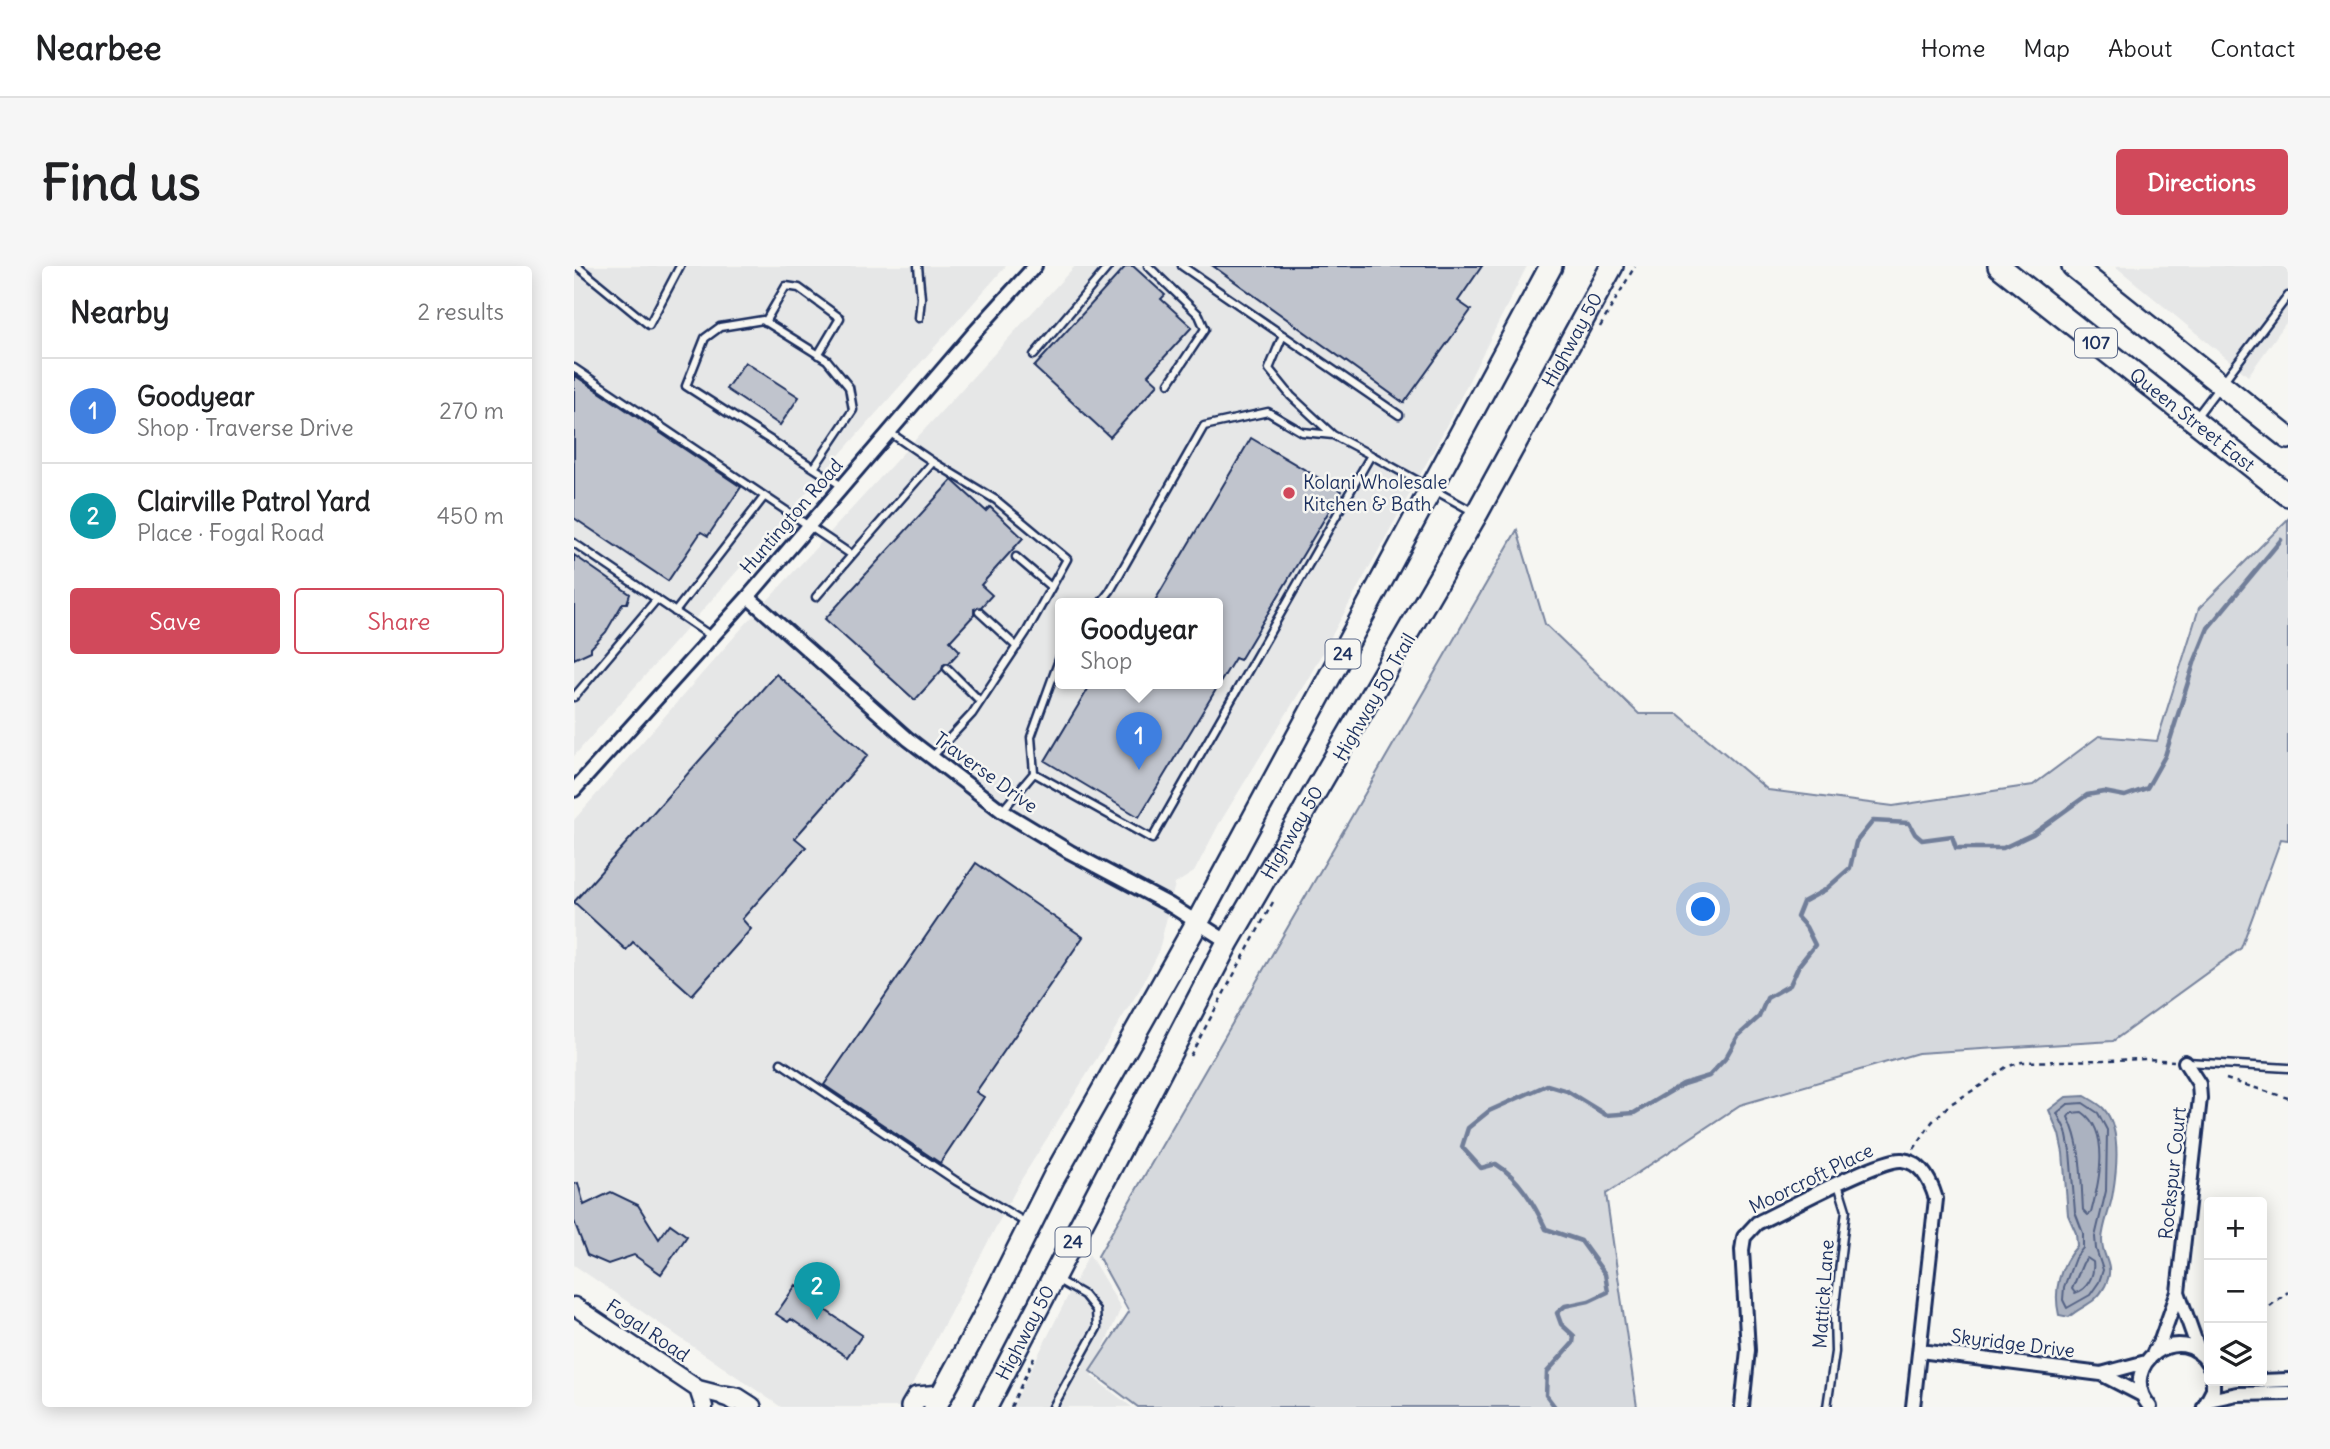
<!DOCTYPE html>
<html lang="en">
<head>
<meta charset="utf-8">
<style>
	:root { --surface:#fff; --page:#f6f6f6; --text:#202124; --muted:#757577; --line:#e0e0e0; --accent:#d1495b }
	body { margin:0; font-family:Delius,sans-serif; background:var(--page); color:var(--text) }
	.controls { position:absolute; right:21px; bottom:21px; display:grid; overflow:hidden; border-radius:7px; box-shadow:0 4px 18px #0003 }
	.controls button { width:63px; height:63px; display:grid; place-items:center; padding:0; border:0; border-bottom:2px solid var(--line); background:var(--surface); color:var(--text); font:35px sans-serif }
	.you { position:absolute; left:1130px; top:644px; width:24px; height:24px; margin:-18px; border:5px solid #fff; border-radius:50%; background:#1a73e8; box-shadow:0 0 0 10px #1a73e833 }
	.badge { display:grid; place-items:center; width:46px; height:46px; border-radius:50%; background:var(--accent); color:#fff; font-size:23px; font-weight:700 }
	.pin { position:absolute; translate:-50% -58px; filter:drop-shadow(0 2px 4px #0008) }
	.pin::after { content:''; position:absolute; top:37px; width:24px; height:21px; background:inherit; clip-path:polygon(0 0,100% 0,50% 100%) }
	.popup { position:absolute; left:481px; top:332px; width:168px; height:91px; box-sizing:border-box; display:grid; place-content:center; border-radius:7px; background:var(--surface); filter:drop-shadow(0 2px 5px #0005); font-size:23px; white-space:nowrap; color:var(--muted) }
	.popup b { font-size:26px; color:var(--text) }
	.popup::after { content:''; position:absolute; left:50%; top:100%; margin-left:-14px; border:14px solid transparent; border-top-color:var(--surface) }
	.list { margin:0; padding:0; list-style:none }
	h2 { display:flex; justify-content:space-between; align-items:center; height:91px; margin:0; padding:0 28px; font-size:30px }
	h2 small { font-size:23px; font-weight:400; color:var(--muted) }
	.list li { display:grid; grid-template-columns:46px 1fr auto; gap:21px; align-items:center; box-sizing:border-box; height:105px; padding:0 28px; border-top:2px solid var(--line) }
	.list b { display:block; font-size:26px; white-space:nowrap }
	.list p { margin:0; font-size:23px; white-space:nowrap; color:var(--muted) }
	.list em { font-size:23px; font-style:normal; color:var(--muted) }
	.actions { display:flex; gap:14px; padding:21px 28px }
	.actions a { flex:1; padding:16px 0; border:2px solid var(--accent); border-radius:7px; text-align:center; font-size:24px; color:var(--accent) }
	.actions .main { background:var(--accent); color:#fff }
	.icon { flex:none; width:38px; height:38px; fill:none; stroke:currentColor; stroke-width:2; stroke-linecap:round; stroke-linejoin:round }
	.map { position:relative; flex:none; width:1714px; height:1141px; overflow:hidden; border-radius:7px }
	header { display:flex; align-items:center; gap:42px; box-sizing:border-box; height:98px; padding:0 35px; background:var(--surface); border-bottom:2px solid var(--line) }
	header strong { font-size:33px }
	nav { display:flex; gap:38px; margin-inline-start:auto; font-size:24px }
	.intro { display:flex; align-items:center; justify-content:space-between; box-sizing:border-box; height:168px; padding:0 42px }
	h1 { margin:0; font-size:49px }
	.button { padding:18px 32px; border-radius:7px; background:var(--accent); color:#fff; font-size:24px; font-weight:700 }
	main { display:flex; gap:42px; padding:0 42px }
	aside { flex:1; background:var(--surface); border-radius:7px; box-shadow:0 4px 18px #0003 }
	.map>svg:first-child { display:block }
	.built { fill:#e6e7e7; fill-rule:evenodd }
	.green { fill:#d6d9dd; stroke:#78849e; stroke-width:2 }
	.water { fill:#abb2c0; stroke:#717e99; stroke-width:2 }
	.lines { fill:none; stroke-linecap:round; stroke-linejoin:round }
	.shore { stroke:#556385; stroke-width:2 }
	.stream { stroke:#717e99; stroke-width:4.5 }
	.building { fill:#c0c4cd; stroke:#1b2f5e; stroke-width:2 }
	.service-casing { stroke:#1b2f5e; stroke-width:11 }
	.minor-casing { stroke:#1b2f5e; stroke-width:18 }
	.tertiary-casing { stroke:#1b2f5e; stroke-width:21 }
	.secondary-casing { stroke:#1b2f5e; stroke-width:24 }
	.primary-casing { stroke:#1b2f5e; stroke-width:26 }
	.path { stroke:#1b2f5e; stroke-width:2.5; stroke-dasharray:5 5; stroke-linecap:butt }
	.service { stroke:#f6f6f2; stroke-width:6 }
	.minor { stroke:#f6f6f2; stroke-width:12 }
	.tertiary { stroke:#f6f6f2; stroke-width:16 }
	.secondary { stroke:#f6f6f2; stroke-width:19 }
	.primary { stroke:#f6f6f2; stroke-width:21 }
	.poi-dot { fill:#d1495b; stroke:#f6f6f2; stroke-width:2.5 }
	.labels { text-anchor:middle; stroke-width:5; stroke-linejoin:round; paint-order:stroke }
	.shield { fill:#f6f6f2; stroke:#5d6b8a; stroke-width:2 }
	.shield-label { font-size:18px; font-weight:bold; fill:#1b2f5e }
	.street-label { font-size:19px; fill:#1b2f5e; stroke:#f6f6f2 }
	.poi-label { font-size:19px; fill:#1b2f5e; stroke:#f6f6f2; text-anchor:start }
</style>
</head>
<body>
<header>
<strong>Nearbee</strong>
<nav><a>Home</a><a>Map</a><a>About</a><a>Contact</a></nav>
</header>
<div class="intro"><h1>Find us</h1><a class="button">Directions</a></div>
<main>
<aside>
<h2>Nearby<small>2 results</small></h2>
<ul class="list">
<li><span class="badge" style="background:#3f7fe0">1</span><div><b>Goodyear</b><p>Shop · Traverse Drive</p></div><em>270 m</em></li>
<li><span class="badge" style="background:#0f9aa8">2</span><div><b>Clairville Patrol Yard</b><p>Place · Fogal Road</p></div><em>450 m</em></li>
</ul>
<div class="actions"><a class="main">Save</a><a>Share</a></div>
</aside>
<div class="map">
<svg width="1714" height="1141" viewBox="0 0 1714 1141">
	<rect width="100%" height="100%" fill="#f6f6f2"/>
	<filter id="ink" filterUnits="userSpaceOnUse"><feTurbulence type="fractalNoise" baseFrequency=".0143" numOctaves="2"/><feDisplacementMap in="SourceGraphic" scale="14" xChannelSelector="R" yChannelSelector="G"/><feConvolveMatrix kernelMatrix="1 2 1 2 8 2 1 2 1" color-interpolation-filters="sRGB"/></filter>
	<g filter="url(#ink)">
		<path class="built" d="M 0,0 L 432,0 L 0,490 Z
			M 501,0 L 953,0 L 863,178 L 735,411 L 645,558 L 620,606 L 601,618 L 584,688 L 566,723 L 447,914 L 326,1141 L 207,1141 L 0,999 L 0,554 L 168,362 ZM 486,338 L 644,338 L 644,418 L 486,418 Z
			M 1541,0 L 1714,0 L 1714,54 L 1674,110 Z
			M 515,988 L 547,1042 L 517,1110 L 558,1141 L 438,1141 Z"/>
		<path class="green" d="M 1714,253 L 1714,574 L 1707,573 L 1667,682 L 1539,775 L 1344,787 L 1166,839 L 1032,928 L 1063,1141 L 564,1141 L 516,1105 L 555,1046 L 524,990 L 943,264 L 971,358 L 1065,448 L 1104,448 L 1194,524 L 1319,540 L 1459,519 L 1525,470 L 1583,475 L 1625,342 Z"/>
		<path class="water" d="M 1511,830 C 1516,833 1524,837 1529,842 C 1547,861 1543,902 1539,926 C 1537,942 1529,957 1528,974 C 1528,993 1542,999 1531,1020 C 1521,1039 1508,1039 1495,1051 L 1485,1049 C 1479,1024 1486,999 1503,980 L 1502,967 L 1494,949 L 1489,887 L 1485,868 L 1475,844 L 1492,831 Z"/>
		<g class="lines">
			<path class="shore" d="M 1509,837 L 1524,847 L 1533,864 L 1532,925 L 1521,971 L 1522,983 L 1529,1004 L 1525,1016 L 1516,1029 L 1493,1042 L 1489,1034 L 1490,1021 L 1501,992 L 1509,982 L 1509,967 L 1501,946 L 1496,885 L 1492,865 L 1483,847 L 1494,838 Z
				M 1508,846 C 1537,866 1525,917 1517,947 L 1514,949 L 1509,944 C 1507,912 1508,879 1494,851 L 1497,847 Z
				M 1513,992 L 1519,996 C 1521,1009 1513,1024 1501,1027 L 1498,1023 L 1509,997 Z"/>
			<path class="stream" d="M 981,1141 L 972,1129 L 973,1106 L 999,1077 L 1000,1070 L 987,1058 L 983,1047 L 991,1040 L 1015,1035 L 1034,1026 L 1031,1008 L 1007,975 L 972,963 C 960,938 946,913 922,898 L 907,902 L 888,881 L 894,862 L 915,845 L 973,819 L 993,825 L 1032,849 L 1060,847 L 1109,818 L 1135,810 L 1151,793 L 1164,770 L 1185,751 L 1193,732 L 1216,719 L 1225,699 L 1241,679 L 1232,661 L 1223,651 L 1229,636 L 1251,624 L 1276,602 L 1282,576 L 1299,555 L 1335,557 L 1341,568 L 1348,574 L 1378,570 L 1382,582 L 1429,582 L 1459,568 L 1513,529 L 1530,526 L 1551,530 L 1573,522 L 1591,490 L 1621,394 L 1634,362 L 1707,274"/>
		</g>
		<path class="building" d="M 552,0 L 559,0 L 591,29 L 587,33 L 618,61 L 574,109 L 584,118 L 536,171 L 460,101 Z
			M 639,0 L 908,0 L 884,35 L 897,44 L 830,137 Z
			M 171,96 L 225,131 L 206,159 L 152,123 Z
			M 0,109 L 167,221 L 134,270 L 127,266 L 94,315 L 0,252 Z
			M 677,172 L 767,225 L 666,394 L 661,392 L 565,551 L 471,495 L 517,418 L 644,418 L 644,338 L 579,338 Z
			M 378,214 L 412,245 L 416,241 L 449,272 L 407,319 L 418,329 L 407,341 L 400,343 L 400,349 L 376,375 L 386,385 L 375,397 L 369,399 L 368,404 L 341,434 L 251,353 Z
			M 0,289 L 56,328 L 53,337 L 49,337 L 32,366 L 17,382 L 17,385 L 0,393 Z
			M 202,408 L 294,489 L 221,572 L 232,581 L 168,653 L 177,663 L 118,729 L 59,676 L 52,684 L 0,636 Z
			M 402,597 L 509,671 L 402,826 L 410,831 L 366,897 L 250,819 Z
			M 4,917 L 10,939 L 37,926 L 64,939 L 85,973 L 96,958 L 113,970 L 87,1008 L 60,989 L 34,998 L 13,989 L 0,955 L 0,918 Z
			M 222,1019 L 234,1028 L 232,1031 L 288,1069 L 273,1091 L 217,1053 L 214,1056 L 202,1048 Z"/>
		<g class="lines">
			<defs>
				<path id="service" d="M 3,0 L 75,59 L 106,0
					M 344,0 L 347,32 L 345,52
					M 574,0 L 625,49 L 631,63 L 595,117
					M 608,0 L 825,149
					M 191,56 L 212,20 L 225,22 L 266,52 L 244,89
					M 709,69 L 695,103 L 717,130 L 759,169 L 797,189
					M 460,89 L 535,0
					M 0,102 L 278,289 L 242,331
					M 1623,150 L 1714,30
					M 240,202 L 279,144 L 275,121 L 253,94 L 189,54 L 146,61 L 131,72 L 112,120 L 268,220
					M 0,277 L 137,370
					M 278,289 L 359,196 L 315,166
					M 442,291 L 477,321
					M 526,338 L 536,325 L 630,160 L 694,146 L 728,166 L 759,169
					M 101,346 L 190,231
					M 405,346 L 443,381
					M 373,402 L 406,435
					M 0,431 L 83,333
					M 357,492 L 398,448 L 453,365 L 493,293 L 422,234 L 359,196
					M 460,507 L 457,471 L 486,391
					M 428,545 L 460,507 L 578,573 L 797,189 L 898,245
					M 1613,796 L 1714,802
					M 207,797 L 382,915 L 454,958
					M 479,1141 L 523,1062 L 522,1044 L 510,1029 L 482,1013
					M 1253,1141 L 1261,1086 L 1260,1049 L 1272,944 L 1264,918"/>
				<path id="minor" d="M 174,331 L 334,473 L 428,545 L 496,586 L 596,639 L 654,676
					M 0,524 L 174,331 L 400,67 L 461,0
					M 1604,1026 L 1626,1088
					M 1346,1085 L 1527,1108 L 1568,1129
					M 1580,1086 L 1587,1074 L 1604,1026 L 1626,832 L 1625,818 L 1611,796
					M 1527,1108 L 1572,1096
					M 1688,1115 L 1714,1114
					M 1635,1134 L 1663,1128 L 1714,1127
					M 1168,1141 L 1174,1084 L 1168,984 L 1170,971 L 1183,957 C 1209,945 1306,892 1328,894 C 1348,896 1357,916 1362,933 L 1339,1141
					M 1576,1141 C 1540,1099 1609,1051 1635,1099
					M 1630,1141 L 1639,1124 L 1639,1115"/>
				<path id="tertiary" d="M 0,1040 L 124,1123 L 151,1130 L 160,1136
					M 124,1123 L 130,1141"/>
				<path id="secondary" d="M 151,1130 L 163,1132 L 177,1141
					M 337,1141 L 343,1131 L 367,1129"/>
				<g id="primary">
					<path id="s1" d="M 1425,0 L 1714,229"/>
					<path d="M 1499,0 L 1714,172"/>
					<path d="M 361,1141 L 412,1047 L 480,911 L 623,657 L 977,0"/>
					<path id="s2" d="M 412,1141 L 654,676 L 903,247 L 1038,0"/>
				</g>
			</defs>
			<use href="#service" class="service-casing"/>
			<use href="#minor" class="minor-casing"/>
			<use href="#tertiary" class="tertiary-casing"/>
			<use href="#secondary" class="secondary-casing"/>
			<use href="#primary" class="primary-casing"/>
			<path class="path" d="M 1026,61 L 1061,0
				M 616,790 L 699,636
				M 1652,813 L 1714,832
				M 1340,883 L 1358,856 L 1375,839 L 1411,817 L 1432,801 L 1448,796 L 1573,793 L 1600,795
				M 1688,1046 L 1714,1026
				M 437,1141 L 460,1091"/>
			<use href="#service" class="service"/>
			<use href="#minor" class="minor"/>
			<use href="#tertiary" class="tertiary"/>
			<use href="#secondary" class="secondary"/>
			<use href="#primary" class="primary"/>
		</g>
	</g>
	<circle class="poi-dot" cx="715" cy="227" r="7"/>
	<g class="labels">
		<g class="shield">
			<rect x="1501" y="62.5" width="42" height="29" rx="5"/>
			<rect x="751.5" y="373.5" width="35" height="29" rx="5"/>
			<rect x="481.5" y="961.5" width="35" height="29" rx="5"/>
		</g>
		<g class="shield-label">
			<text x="1522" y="83">107</text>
			<text x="769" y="394">24</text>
			<text x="499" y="982">24</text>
		</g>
		<g class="street-label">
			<text dy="7" stroke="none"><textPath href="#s2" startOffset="1218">Highway 50</textPath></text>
			<text dy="7" stroke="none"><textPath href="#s1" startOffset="247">Queen Street East</textPath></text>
			<text transform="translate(217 250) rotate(-49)" y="7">Huntington Road</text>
			<text transform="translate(800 431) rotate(-60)" y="7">Highway 50 Trail</text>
			<text transform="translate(412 506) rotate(36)" y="7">Traverse Drive</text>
			<text dy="7" stroke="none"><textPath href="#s2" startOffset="651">Highway 50</textPath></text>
			<text transform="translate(1598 907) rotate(-84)" y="7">Rockspur Court</text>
			<text transform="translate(1237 912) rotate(-26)" y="7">Moorcroft Place</text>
			<text transform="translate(1249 1028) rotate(-86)" y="7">Mattick Lane</text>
			<text transform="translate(74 1064) rotate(34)" y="7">Fogal Road</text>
			<text dy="7" stroke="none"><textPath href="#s2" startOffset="84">Highway 50</textPath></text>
			<text transform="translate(1439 1077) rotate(7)" y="7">Skyridge Drive</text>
		</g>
		<g class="poi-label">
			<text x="729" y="223">Kolani Wholesale<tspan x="729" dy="22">Kitchen &amp; Bath</tspan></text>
		</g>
	</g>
</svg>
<div class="controls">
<button>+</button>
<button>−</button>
<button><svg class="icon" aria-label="layers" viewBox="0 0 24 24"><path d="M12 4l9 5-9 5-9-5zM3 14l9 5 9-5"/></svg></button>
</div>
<div class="you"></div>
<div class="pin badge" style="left:565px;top:504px;background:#3f7fe0">1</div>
<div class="popup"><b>Goodyear</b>Shop</div>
<div class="pin badge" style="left:243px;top:1054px;background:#0f9aa8">2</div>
</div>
</main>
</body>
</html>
